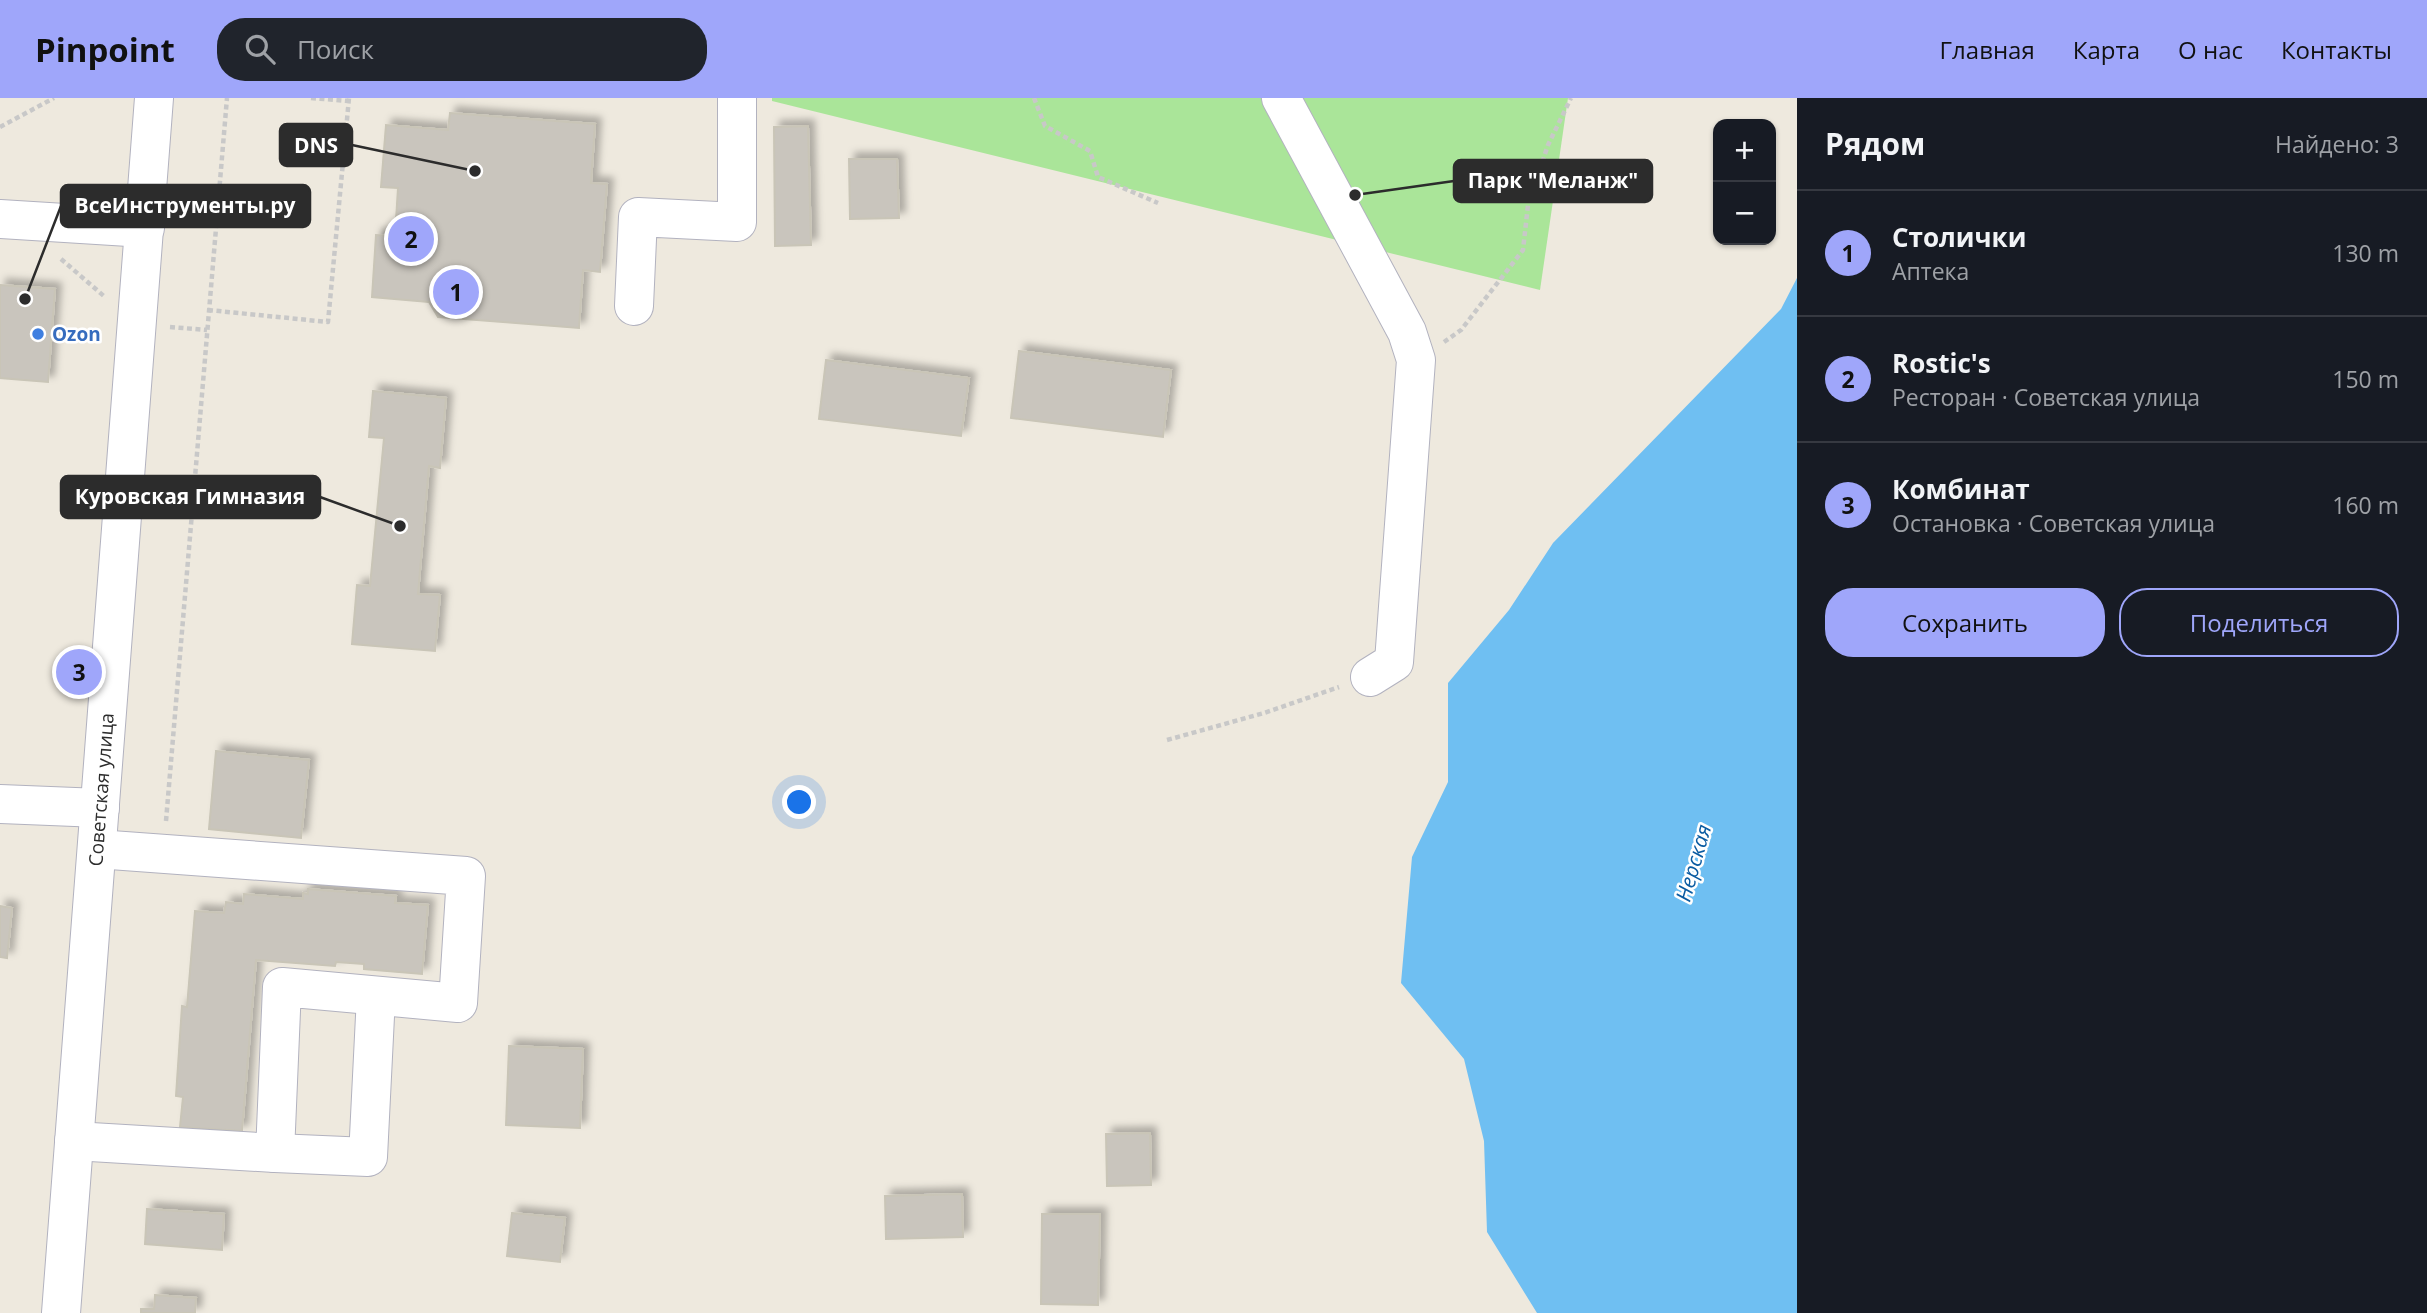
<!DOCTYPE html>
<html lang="ru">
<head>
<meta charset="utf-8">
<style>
	:root { --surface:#171b24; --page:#20242c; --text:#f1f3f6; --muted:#9ea1a6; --line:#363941; --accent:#9fa6fa }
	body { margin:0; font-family:"Open Sans",sans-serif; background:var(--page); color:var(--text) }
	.controls { position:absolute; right:21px; top:21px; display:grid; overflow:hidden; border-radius:14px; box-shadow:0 2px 5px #0004 }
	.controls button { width:63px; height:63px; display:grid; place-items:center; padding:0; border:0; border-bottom:2px solid var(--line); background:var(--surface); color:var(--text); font:35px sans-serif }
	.you { position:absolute; left:800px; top:705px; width:24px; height:24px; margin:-18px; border:5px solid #fff; border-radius:50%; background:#1a73e8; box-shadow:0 0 0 10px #1a73e833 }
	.badge { display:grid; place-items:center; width:46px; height:46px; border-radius:50%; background:var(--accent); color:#111; font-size:23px; font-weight:700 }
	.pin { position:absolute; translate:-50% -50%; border:4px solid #fff; box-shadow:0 2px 7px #0006 }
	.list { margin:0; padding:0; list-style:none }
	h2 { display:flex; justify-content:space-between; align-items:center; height:91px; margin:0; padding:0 28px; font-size:30px }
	h2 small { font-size:23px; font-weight:400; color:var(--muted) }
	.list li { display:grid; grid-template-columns:46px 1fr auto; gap:21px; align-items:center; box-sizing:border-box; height:126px; padding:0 28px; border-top:2px solid var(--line) }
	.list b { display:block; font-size:26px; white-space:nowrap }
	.list p { margin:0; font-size:23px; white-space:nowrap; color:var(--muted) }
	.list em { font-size:23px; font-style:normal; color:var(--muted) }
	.actions { display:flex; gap:14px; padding:21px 28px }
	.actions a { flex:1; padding:16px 0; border:2px solid var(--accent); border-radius:28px; text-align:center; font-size:24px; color:var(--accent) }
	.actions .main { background:var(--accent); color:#111 }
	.icon { flex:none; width:38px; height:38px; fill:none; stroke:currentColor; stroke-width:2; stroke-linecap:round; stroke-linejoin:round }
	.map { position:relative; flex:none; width:1797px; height:1215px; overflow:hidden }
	header { display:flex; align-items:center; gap:42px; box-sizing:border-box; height:98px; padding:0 35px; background:var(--accent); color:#111 }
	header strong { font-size:33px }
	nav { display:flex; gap:38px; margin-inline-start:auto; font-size:24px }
	.search { width:490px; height:63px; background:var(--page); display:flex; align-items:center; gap:18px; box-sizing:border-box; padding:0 24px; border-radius:28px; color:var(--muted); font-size:26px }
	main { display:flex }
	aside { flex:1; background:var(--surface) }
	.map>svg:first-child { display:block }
	.green { fill:#aae599 }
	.water { fill:#6fbff2 }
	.building { fill:#c9c5bd; stroke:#c9c5b7; stroke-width:2; filter:url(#shadow) }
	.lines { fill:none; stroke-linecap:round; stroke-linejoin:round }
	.minor-casing { stroke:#b2b2bf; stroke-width:40 }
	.path { stroke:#c8c8c8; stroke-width:4.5; stroke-dasharray:5 3.5; stroke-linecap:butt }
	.minor { stroke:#fff; stroke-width:38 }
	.shop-dot { fill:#3f7fe0; stroke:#fff; stroke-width:2.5 }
	.labels { text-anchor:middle; stroke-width:5; stroke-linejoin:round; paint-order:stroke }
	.shop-label { font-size:19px; font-weight:bold; fill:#366cbe; stroke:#fff; text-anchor:start }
	.street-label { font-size:19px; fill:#2c2c2c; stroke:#fff }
	.water-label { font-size:21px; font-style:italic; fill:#0a5ba1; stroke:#fff }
	.leader { fill:none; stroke:#2c2c2c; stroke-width:2.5 }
	.callout-dot { fill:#2c2c2c; stroke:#fff; stroke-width:2.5 }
	.callout { fill:#2c2c2c; stroke:#2c2c2c; stroke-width:2.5 }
	.callout-label { font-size:21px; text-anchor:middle; font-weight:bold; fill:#fff }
</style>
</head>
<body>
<header>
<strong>Pinpoint</strong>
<div class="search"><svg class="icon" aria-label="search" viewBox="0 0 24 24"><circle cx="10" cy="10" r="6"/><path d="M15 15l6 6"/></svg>Поиск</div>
<nav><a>Главная</a><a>Карта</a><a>О нас</a><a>Контакты</a></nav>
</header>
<main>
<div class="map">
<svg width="1797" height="1215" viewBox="0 0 1797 1215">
	<defs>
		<filter id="shadow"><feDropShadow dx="6" dy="-6" stdDeviation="3.5" flood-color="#0004"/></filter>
	</defs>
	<rect width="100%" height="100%" fill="#eee9de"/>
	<path class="green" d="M 772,0 L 1568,0 L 1540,192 L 772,3 Z"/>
	<path class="water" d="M 1797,180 L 1797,1215 L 1537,1215 L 1487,1134 L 1484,1043 L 1464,961 L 1401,885 L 1412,759 L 1448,684 L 1448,585 L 1509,512 L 1553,445 L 1781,211 Z"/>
	<path class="building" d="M 450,15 L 595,26 L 591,85 L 607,86 L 600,174 L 583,172 L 579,230 L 438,219 L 429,204 L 372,199 L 376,137 L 395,138 L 398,90 L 381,89 L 386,27 L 448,32 Z
		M 808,28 L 811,147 L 775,148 L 774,29 Z
		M 849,61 L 897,61 L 899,120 L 850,121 Z
		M 0,187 L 55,191 L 48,284 L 0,280 Z
		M 1019,253 L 1171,272 L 1163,339 L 1011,320 Z
		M 826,262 L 969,280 L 961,338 L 819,321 Z
		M 373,293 L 446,300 L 440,370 L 429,368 L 418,496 L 440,497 L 435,553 L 352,546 L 357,487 L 370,488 L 384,340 L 369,339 Z
		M 216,653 L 309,662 L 301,740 L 209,731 Z
		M 308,791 L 396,798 L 395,805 L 428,807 L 422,876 L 364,871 L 364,866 L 336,864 L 335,868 L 256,862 L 242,1033 L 180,1029 L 183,999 L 176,998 L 182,908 L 187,909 L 195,813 L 224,815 L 226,804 L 243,806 L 244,796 L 303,801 L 303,795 L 308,796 Z
		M 0,808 L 12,810 L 7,860 L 0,859 Z
		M 509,948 L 583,951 L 580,1030 L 506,1027 Z
		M 1150,1035 L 1151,1087 L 1107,1088 L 1106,1036 Z
		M 962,1096 L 963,1139 L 886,1141 L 885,1098 Z
		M 147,1111 L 224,1116 L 222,1152 L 145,1146 Z
		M 512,1115 L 565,1120 L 560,1164 L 507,1158 Z
		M 1042,1116 L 1100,1116 L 1098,1207 L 1041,1206 Z
		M 155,1197 L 196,1200 L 195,1215 L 141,1215 L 141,1211 L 154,1211 Z"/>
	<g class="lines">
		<defs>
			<g id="minor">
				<path d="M 1281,0 L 1407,234 L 1416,262 L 1394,564 L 1370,579"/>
				<path d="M 0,121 L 145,130"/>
				<path d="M 634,208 L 638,119 L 737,124 L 737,0"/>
				<path d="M 0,706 L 100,710"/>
				<path d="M 74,1043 L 275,1055 L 282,889 L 458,905 L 466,778 L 97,751"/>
				<path d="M 275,1055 L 368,1059 L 376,898"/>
				<path id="s1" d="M 61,1215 L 154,0"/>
			</g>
		</defs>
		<use href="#minor" class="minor-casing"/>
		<path class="path" d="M 311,0 L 348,3
			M 1034,0 L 1045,28 L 1090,53 L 1098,79 L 1158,105
			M 0,29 L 54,0
			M 61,161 L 105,199
			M 208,212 L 328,224 L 349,0
			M 170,229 L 207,232
			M 1444,244 L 1461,232 L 1523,152 L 1528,107 L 1548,47 L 1571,0
			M 1167,642 L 1264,615 L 1339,589
			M 166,723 L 227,0"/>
		<use href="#minor" class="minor"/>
	</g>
	<circle class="shop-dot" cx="38" cy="236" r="7"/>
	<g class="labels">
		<g class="shop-label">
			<text x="52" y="243">Ozon</text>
		</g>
		<g class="street-label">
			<text dy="7" stroke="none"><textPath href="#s1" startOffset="525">Советская улица</textPath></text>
		</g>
		<g class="water-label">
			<text transform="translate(1694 765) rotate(-74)" y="7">Нерская</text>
		</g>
	</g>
	<path class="leader" d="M475 73L352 47M1355 97L1454 83M25 201L61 108M400 428L320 399"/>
	<g class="callout-dot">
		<circle cx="475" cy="73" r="7"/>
		<circle cx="1355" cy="97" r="7"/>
		<circle cx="25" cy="201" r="7"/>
		<circle cx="400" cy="428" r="7"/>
	</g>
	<g class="callout">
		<rect x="280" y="26" width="72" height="42" rx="7"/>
		<rect x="1454" y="62" width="198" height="42" rx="7"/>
		<rect x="61" y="87" width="249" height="42" rx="7"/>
		<rect x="61" y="378" width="259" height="42" rx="7"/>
	</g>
	<g class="callout-label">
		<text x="316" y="55">DNS</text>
		<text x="1553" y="90">Парк "Меланж"</text>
		<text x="185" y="115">ВсеИнструменты.ру</text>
		<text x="190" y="406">Куровская Гимназия</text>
	</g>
</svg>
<div class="controls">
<button>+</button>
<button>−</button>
</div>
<div class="you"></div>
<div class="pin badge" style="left:456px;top:194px">1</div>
<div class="pin badge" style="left:411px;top:141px">2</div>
<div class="pin badge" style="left:79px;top:574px">3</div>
</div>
<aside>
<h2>Рядом<small>Найдено: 3</small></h2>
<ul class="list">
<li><span class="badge">1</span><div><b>Столички</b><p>Аптека</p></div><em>130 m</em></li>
<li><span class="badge">2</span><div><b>Rostic's</b><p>Ресторан · Советская улица</p></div><em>150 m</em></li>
<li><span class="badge">3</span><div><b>Комбинат</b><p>Остановка · Советская улица</p></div><em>160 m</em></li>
</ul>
<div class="actions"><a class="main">Сохранить</a><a>Поделиться</a></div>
</aside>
</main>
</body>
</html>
